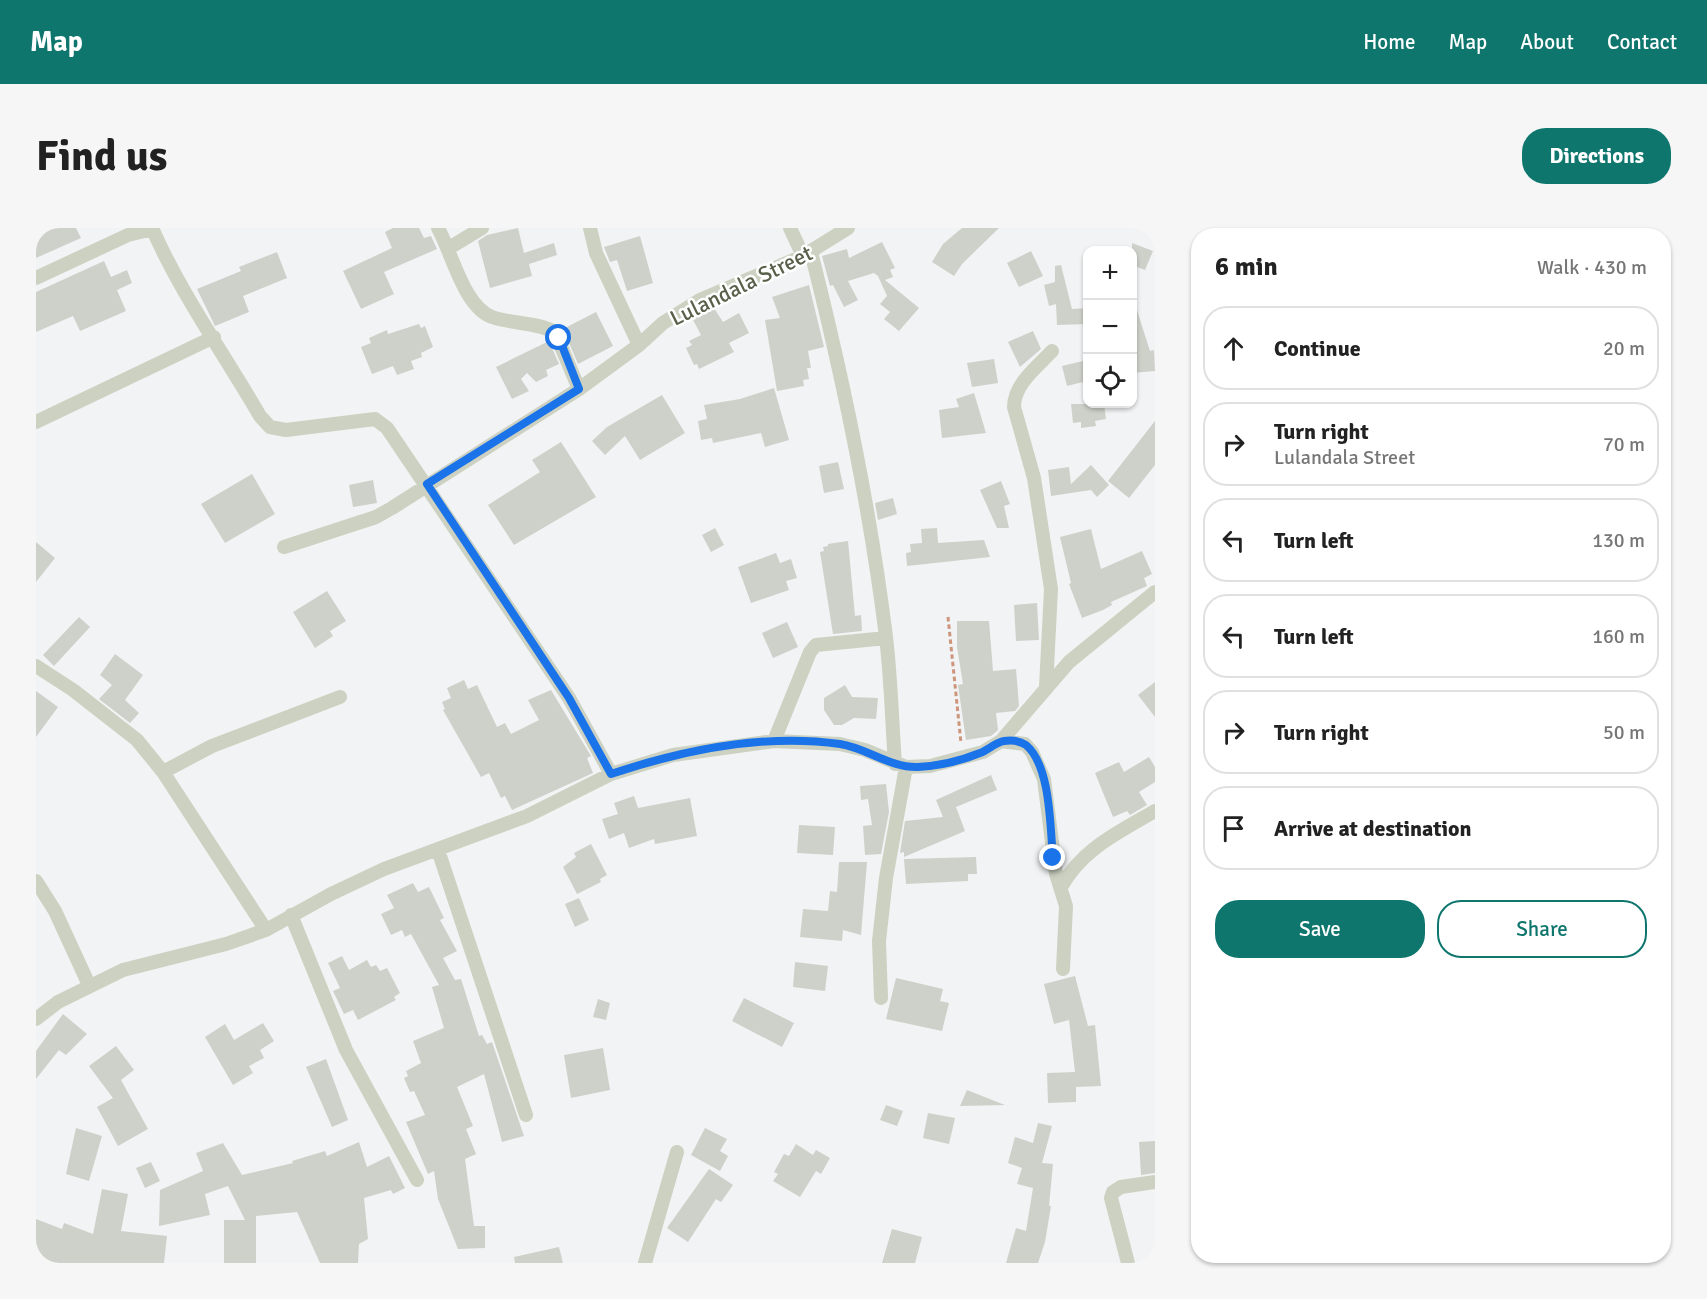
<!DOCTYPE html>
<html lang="en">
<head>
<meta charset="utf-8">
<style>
	:root { --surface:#fff; --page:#f6f6f6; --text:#222; --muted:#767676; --line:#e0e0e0; --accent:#0f766e }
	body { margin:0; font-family:Signika,sans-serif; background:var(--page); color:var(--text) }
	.controls { position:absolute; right:18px; top:18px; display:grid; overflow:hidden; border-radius:12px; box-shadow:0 2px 4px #0004 }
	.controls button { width:54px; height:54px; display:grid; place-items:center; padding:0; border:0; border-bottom:2px solid var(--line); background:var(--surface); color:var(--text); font:30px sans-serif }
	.stop { position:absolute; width:18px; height:18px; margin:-14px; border:4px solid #1a73e8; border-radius:50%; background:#fff }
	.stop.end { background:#1a73e8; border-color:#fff; box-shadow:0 2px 6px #0008 }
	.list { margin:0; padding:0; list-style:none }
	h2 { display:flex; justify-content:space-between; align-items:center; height:78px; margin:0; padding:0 24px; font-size:26px }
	h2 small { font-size:20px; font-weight:400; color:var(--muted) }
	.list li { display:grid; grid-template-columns:39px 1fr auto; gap:18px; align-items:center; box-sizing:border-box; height:84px; margin:0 12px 12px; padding:0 12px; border:2px solid var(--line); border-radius:24px }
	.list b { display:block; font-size:22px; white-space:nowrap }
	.list p { margin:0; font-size:20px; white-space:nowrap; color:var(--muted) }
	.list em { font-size:20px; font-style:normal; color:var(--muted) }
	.actions { display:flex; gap:12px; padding:18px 24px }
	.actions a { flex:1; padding:14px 0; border:2px solid var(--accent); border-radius:24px; text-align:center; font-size:21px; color:var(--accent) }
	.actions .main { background:var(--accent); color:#fff }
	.icon { flex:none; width:33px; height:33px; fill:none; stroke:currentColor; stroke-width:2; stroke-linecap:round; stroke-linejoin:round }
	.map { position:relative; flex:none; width:1119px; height:1035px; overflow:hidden; border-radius:24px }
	header { display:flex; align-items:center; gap:36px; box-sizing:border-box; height:84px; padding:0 30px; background:var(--accent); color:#fff }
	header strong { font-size:28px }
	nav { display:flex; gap:33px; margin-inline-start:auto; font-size:21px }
	.intro { display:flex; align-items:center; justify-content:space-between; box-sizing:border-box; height:144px; padding:0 36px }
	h1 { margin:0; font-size:42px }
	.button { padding:15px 27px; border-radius:24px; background:var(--accent); color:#fff; font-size:21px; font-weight:700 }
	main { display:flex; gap:36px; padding:0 36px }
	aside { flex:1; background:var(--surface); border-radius:24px; box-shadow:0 2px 4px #0004 }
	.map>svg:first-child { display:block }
	.building { fill:#ced1ca }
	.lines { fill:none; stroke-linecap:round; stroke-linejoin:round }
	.path { stroke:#cd967c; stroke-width:3; stroke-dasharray:4.5 3; stroke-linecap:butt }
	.street { stroke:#ccd1c1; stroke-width:14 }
	.route { stroke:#1a73e8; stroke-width:8 }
	.labels { text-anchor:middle; stroke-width:5; stroke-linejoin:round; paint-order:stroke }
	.street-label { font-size:22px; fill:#59604a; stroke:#fff }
</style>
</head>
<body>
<header>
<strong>Map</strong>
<nav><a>Home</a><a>Map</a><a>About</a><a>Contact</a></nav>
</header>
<div class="intro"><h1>Find us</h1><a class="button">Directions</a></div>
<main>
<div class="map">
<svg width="1119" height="1035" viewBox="0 0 1119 1035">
	<rect width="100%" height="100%" fill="#f2f3f4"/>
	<path class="building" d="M 0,0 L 40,0 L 45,10 L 0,30 Z
		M 357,0 L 383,0 L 388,10 L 395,8 L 401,21 L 348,44 L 358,66 L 325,81 L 307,43 L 356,20 L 349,4 Z
		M 482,0 L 488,25 L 518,15 L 521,27 L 493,36 L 496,48 L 454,60 L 442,13 L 451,7 Z
		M 926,0 L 963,0 L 926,36 L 918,48 L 896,34 L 907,16 Z
		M 604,8 L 617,55 L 591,63 L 581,32 L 574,34 L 568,19 Z
		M 846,14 L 859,40 L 854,42 L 857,49 L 849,52 L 883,80 L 863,103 L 848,91 L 854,84 L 844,76 L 851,68 L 842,48 L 838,45 L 812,53 L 822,72 L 808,79 L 797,57 L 794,58 L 786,28 L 811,21 L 813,30 Z
		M 1096,15 L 1117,23 L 1109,42 L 1096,37 Z
		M 995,23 L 1007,48 L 983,59 L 971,35 Z
		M 241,24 L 251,50 L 207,68 L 213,84 L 179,98 L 161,61 L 205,43 L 203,39 Z
		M 68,33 L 75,49 L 91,42 L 96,55 L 81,62 L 90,83 L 44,103 L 37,88 L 0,104 L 0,64 Z
		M 1025,37 L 1036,81 L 1052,80 L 1052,96 L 1021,97 L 1020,76 L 1013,78 L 1008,57 L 1019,54 L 1019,38 Z
		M 773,57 L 788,119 L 772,123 L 775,140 L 771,140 L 773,151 L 767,152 L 768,158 L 741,163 L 729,92 L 744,90 L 736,69 Z
		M 1096,76 L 1099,76 L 1114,123 L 1118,122 L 1119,143 L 1096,145 Z
		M 676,77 L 687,94 L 703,85 L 713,105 L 693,115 L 698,124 L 663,141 L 661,136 L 658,137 L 650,120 L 656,117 L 653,113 L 665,107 L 655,88 Z
		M 560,84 L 577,118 L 542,136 L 527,101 Z
		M 383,96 L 385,100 L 389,98 L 397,119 L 385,125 L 386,129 L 375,133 L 378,141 L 361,147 L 357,138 L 336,146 L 325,119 L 335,115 L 333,110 L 351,102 L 352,106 Z
		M 997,103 L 1005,121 L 984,139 L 972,114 Z
		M 513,113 L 523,136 L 510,142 L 512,148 L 500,154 L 491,145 L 485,151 L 493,163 L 476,171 L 460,139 Z
		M 958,131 L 962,155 L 936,159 L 931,135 Z
		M 1047,133 L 1051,153 L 1031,158 L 1026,138 Z
		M 738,160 L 753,212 L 729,219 L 725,205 L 677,215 L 676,210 L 665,212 L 662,193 L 671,191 L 668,177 L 704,171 Z
		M 938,165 L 950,205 L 906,210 L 903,182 L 923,179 L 920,171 Z
		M 626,167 L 649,205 L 604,232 L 589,208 L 569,227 L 556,213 L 571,199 Z
		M 1035,176 L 1068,176 L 1070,191 L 1059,193 L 1060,198 L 1045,200 L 1045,194 L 1037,195 Z
		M 1119,193 L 1119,237 L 1093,270 L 1072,253 Z
		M 525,214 L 560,269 L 478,317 L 452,277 L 504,244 L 496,232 Z
		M 802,234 L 808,261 L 788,265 L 783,238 Z
		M 1055,237 L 1073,257 L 1061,269 L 1055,262 L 1015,268 L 1012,242 L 1033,239 L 1035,256 Z
		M 216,246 L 239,286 L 189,315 L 165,276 Z
		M 337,252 L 341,275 L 317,279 L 313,257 Z
		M 965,253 L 974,276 L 968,278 L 973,300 L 961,300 L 944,262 Z
		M 857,270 L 861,286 L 842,292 L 839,275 Z
		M 679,300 L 688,317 L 675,324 L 666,307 Z
		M 901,300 L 902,315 L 948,312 L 954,329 L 871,338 L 870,325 L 875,324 L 874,316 L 886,315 L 885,301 Z
		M 1055,301 L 1065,341 L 1106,323 L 1116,346 L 1108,350 L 1111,358 L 1075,374 L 1076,377 L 1067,382 L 1046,390 L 1033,356 L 1035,355 L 1024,309 Z
		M 812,313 L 819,388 L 825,387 L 826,403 L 797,406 L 784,324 L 788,323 L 787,319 L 792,318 L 792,316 Z
		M 0,314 L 19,330 L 0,354 Z
		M 740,325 L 744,335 L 755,331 L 761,350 L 750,353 L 753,362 L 715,375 L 702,339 Z
		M 291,363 L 310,393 L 294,403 L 297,408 L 279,420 L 257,384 Z
		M 1001,375 L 1003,412 L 980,413 L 978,377 Z
		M 43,389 L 54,399 L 18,438 L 7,427 Z
		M 921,393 L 953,393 L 957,443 L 980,441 L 983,478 L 979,483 L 960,485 L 962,502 L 955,508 L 930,512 L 922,457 L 927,456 L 921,419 Z
		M 751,394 L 762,419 L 737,430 L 726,405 Z
		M 79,426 L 107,447 L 89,472 L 103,485 L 94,495 L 63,471 L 76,457 L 64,447 Z
		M 428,452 L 432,461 L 441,457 L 461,499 L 469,495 L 475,506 L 503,492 L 492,472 L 515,462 L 555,528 L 551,530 L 557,545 L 476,582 L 469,568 L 465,570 L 453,545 L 445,549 L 407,482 L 409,481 L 406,474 L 415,470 L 411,460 Z
		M 1119,454 L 1119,489 L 1102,467 Z
		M 809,457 L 816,469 L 842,470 L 840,491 L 818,490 L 806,497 L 798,497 L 788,482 L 788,470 Z
		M 0,463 L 22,479 L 0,509 Z
		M 1113,529 L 1119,539 L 1119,554 L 1103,564 L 1111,577 L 1094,587 L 1091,583 L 1077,589 L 1059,545 L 1083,534 L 1088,544 Z
		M 955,547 L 961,562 L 920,579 L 929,603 L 868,629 L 868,624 L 864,625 L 869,593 L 907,589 L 900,572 Z
		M 850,556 L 853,584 L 845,626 L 829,627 L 827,598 L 836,597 L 832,571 L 825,572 L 824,558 Z
		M 598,568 L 602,580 L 654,570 L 661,608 L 619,616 L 618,611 L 593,620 L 588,605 L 573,611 L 566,591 L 582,586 L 578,575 Z
		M 763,597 L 799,599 L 797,627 L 761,625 Z
		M 555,616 L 571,647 L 564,651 L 565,654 L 541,666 L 527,639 L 540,629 L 538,625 Z
		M 940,629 L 941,646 L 932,646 L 932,653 L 870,656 L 868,631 Z
		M 803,634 L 831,634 L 825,707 L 807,702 L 806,713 L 764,709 L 767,681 L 792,683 L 794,663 L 801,664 Z
		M 377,655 L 382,664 L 393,659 L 408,690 L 404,692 L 421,723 L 407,730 L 419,752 L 425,751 L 443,808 L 446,807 L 451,816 L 456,814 L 488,908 L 466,914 L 448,846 L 421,859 L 437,898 L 430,901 L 440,926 L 429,931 L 438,998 L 449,998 L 449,1020 L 422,1021 L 402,971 L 398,943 L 392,946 L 370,894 L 389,887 L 378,863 L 374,864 L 368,850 L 372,848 L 370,843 L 385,835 L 377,813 L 408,800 L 396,759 L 403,757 L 375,706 L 369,709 L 366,702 L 355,707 L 345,686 L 358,680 L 351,667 Z
		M 543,670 L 553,692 L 539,699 L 529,676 Z
		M 306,728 L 313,742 L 331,732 L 335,739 L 340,737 L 344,743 L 351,740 L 364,765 L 358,769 L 360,772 L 322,792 L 317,782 L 308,786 L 297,763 L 304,760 L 292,735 Z
		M 759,734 L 792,738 L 789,763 L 757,759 Z
		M 1039,748 L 1052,798 L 1059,797 L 1065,858 L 1040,859 L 1040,874 L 1012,875 L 1011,845 L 1039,844 L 1033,792 L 1018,796 L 1008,756 Z
		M 860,750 L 907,761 L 904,773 L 913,775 L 906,803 L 850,791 Z
		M 708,770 L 758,795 L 746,819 L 696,793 Z
		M 562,771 L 574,775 L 570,792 L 557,789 Z
		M 27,786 L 51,806 L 30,827 L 23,822 L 0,851 L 0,823 Z
		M 227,795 L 238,813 L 224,822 L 228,830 L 213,838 L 217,845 L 197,857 L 169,809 L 189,796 L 198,812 Z
		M 80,818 L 98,842 L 85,852 L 112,901 L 82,918 L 61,879 L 77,870 L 53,838 Z
		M 567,820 L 574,862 L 535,870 L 528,827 Z
		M 290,831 L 312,892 L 296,899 L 270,839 Z
		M 931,862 L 969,877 L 924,878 Z
		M 850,877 L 867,883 L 861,898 L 844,892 Z
		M 892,885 L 919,890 L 913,916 L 887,910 Z
		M 1002,895 L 1016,898 L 1006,935 L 1017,936 L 1013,978 L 1015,978 L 1009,1014 L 1002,1035 L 970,1035 L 980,1000 L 990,1003 L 997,960 L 981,956 L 986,940 L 972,935 L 979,909 L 997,915 Z
		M 40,900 L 66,908 L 53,953 L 30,946 Z
		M 669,900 L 691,911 L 684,923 L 692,928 L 684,943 L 655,927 Z
		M 1119,913 L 1119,945 L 1105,947 L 1103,914 Z
		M 323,914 L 331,939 L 353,928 L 369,960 L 357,966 L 355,962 L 328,970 L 332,1011 L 323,1016 L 322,1035 L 284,1035 L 261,984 L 220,988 L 220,1035 L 188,1035 L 188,992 L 209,992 L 192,958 L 169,966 L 174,987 L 123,998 L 124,962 L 167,943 L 160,925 L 187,915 L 206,947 L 257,935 L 256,933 L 289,923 L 291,928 Z
		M 760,916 L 777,927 L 780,922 L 794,930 L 785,946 L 780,943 L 764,969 L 737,953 L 742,946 L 738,944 L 748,926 L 753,928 Z
		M 115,934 L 124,953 L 109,960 L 100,940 Z
		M 673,941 L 697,957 L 685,974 L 680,971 L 652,1014 L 631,1000 Z
		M 66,961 L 92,966 L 85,1003 L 131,1008 L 128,1035 L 0,1035 L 0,991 L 26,1001 L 28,995 L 57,1006 Z
		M 856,1001 L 886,1009 L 879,1035 L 846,1035 Z
		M 523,1019 L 527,1035 L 479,1035 L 478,1029 Z"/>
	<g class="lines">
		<path class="path" d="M 912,389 L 925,515"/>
		<path class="street" d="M 116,0 C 145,66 188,126 224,188 L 234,199 L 250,202 L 339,191 L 351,200 L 533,470 L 575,546
			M 402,0 C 416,25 428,79 456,89 C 476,96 500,94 519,104 L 543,161
			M 554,0 L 560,25 L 603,117
			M 754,0 L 767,28
			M 413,20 L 446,0
			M 775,24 C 807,150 834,279 850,409 C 855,451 856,494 859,536
			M 0,50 L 92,7 L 116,1
			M 0,194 L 178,109
			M 248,319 L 340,289 L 356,280 L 543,161 L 603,117 L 627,95 L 664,72 L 767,28 L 812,0
			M 0,438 L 37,462 L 101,512 L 127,544 L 230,702
			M 1010,459 L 1015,361 L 998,250 L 978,179 C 978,156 1001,139 1016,123
			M 738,513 L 774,424 L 780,417 L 850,410
			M 965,513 L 989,516 L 996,524 L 1008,551 L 1020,646 L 1030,678 L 1027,741
			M 127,544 L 176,518 L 304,469
			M 402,622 L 490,887
			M 0,653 L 19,683 L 53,757
			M 1025,659 C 1046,621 1083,604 1119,583
			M 255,687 L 310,822 L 381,952
			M 845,770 L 843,713 L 850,650 L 870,539
			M 0,791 L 22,774 L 87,742 L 190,716 L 230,702 L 295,666 L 348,641 L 491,588 L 575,546 L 637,527 L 738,513 L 804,516 L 829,522 L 870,539 L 894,538 L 947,524 L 965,513 L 1033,434 L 1119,364
			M 609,1035 L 641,924
			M 1092,1035 L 1075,970 L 1077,964 L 1085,959 L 1119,954"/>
	</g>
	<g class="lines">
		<path class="route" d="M 523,110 L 543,161 L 391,256 L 533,470 L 575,546 C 647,522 727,505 804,516 C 831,520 854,540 882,539 C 903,538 924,533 944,525 C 952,522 960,514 968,513 C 975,512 984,513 990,517 C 1015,538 1014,600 1017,630"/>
	</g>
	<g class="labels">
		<g class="street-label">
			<text transform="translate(705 57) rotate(-26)" y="8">Lulandala Street</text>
		</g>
	</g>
</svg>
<div class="controls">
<button>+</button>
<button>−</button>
<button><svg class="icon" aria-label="locate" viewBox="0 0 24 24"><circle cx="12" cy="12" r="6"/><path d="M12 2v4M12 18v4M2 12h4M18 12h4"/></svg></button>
</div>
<div class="stop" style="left:523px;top:110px"></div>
<div class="stop end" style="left:1017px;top:630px"></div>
</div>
<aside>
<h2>6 min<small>Walk · 430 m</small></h2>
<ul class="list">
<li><svg class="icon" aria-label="ahead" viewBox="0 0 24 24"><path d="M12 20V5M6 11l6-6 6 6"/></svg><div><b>Continue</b></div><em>20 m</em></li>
<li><svg class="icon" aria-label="right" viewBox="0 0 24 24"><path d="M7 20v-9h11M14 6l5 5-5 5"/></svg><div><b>Turn right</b><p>Lulandala Street</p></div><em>70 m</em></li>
<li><svg class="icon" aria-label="left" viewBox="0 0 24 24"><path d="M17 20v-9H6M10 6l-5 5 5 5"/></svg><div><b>Turn left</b></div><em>130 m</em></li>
<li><svg class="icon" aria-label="left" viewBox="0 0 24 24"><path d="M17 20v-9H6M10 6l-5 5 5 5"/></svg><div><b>Turn left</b></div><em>160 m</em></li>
<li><svg class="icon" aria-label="right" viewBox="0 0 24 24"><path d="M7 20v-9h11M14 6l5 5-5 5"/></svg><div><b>Turn right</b></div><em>50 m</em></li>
<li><svg class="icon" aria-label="arrive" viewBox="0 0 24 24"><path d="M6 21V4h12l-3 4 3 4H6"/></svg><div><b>Arrive at destination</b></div></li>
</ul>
<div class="actions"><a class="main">Save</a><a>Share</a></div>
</aside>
</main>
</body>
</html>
